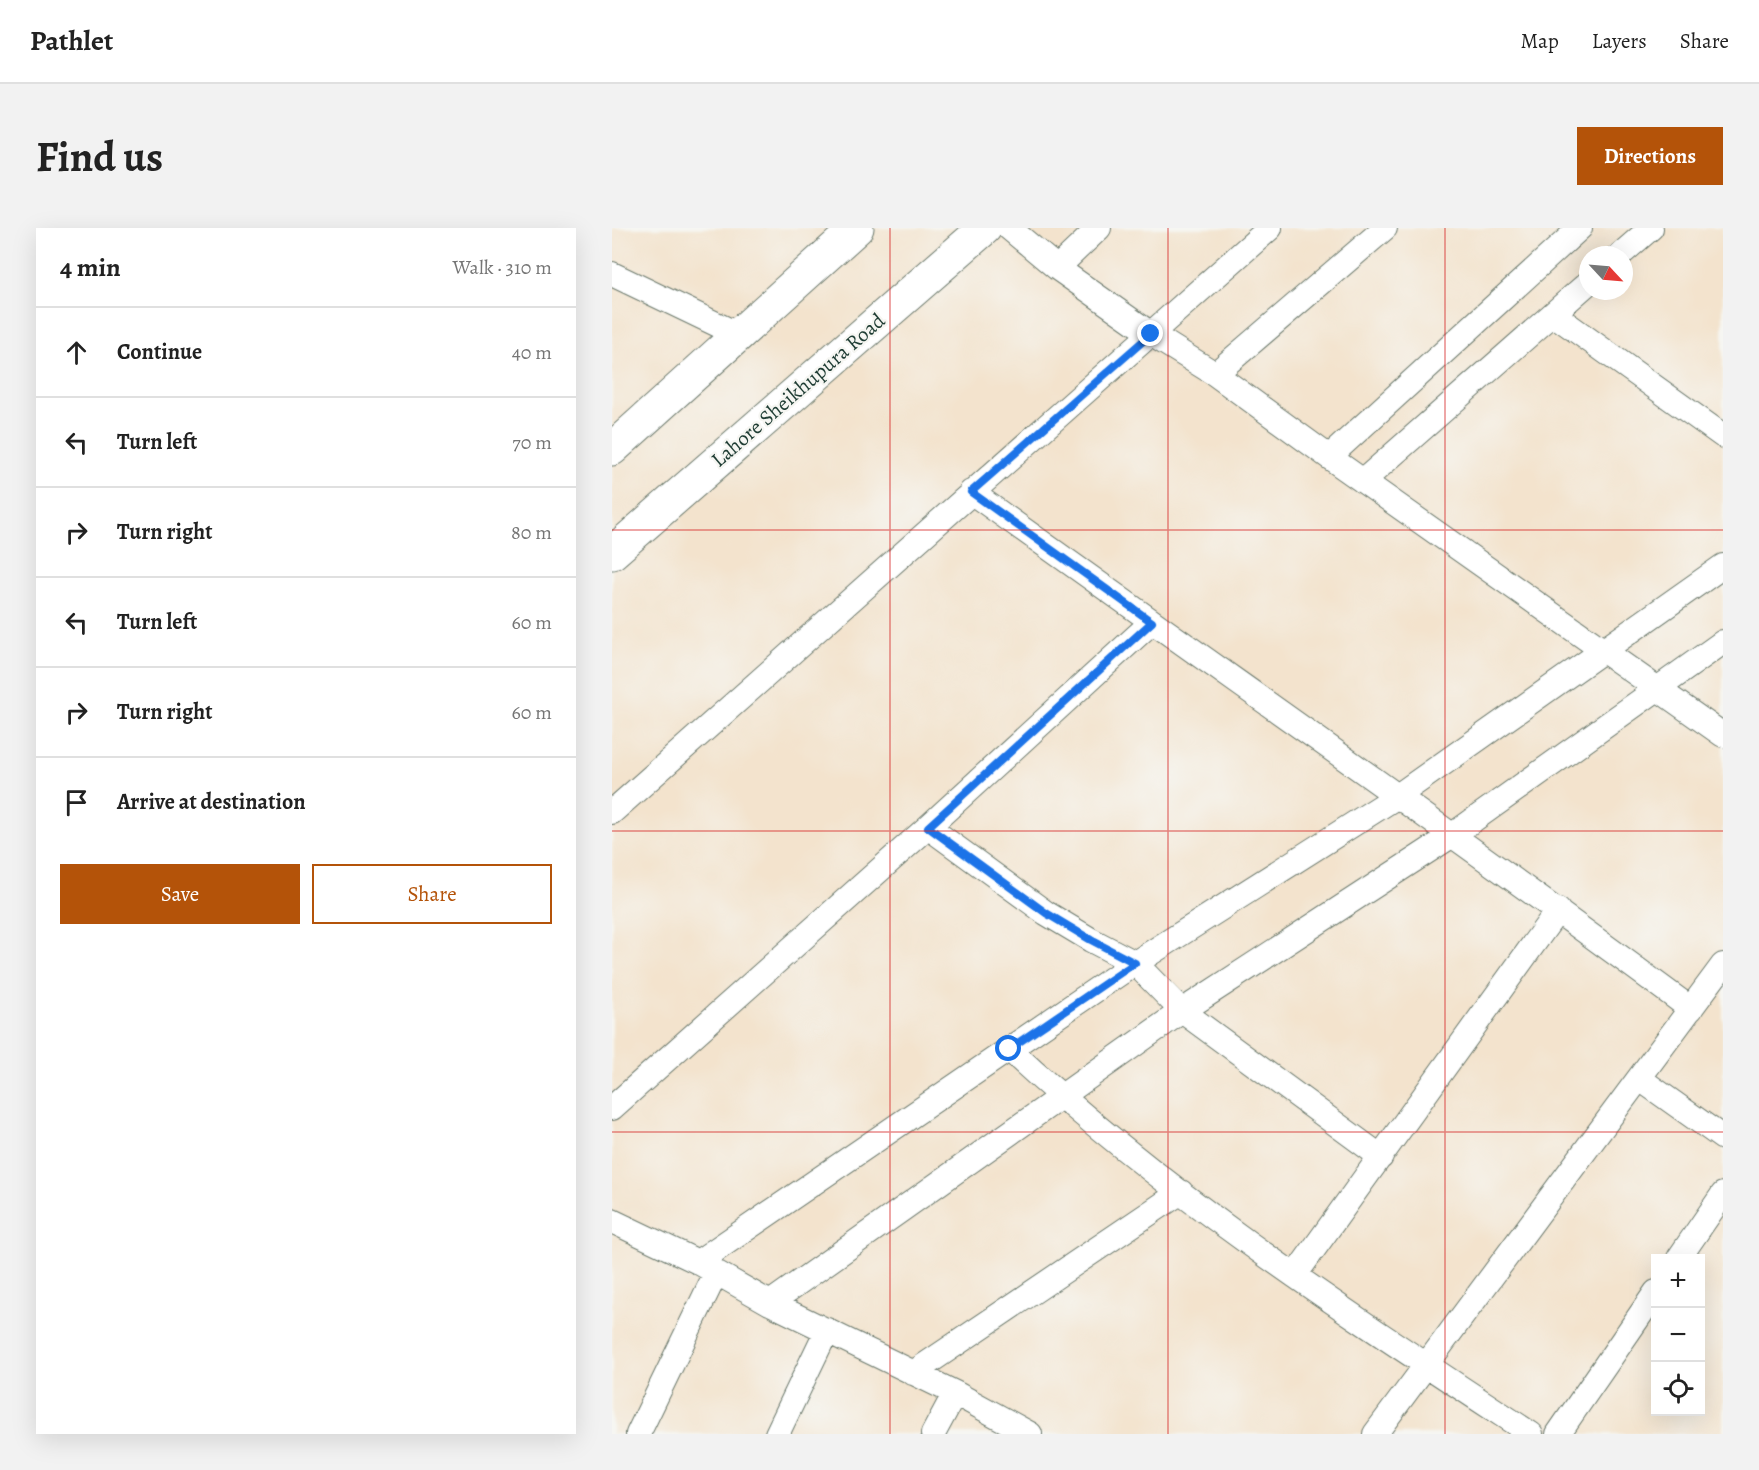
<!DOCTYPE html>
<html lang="en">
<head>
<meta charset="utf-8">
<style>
	:root { --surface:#fff; --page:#f2f2f2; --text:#222; --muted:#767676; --line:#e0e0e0; --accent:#b45309 }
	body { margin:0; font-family:Alegreya,serif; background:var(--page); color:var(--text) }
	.controls { position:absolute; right:18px; bottom:18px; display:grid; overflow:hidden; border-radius:0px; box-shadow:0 6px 24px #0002 }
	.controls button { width:54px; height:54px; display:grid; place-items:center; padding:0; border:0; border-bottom:2px solid var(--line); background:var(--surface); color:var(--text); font:30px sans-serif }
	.compass { position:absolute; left:967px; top:18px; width:54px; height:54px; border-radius:50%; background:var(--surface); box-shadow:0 6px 24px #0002; rotate:116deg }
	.stop { position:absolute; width:18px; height:18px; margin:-14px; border:4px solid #1a73e8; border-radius:50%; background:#fff }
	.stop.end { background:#1a73e8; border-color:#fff; box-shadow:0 2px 6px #0008 }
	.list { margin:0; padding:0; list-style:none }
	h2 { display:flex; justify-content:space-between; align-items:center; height:78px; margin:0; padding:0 24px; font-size:26px }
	h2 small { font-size:20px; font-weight:400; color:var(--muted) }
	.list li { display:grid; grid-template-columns:39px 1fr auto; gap:18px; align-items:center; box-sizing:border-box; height:90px; padding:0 24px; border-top:2px solid var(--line) }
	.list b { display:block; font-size:22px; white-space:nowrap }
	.list em { font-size:20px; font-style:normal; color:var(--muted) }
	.actions { display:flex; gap:12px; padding:18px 24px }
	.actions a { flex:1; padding:14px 0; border:2px solid var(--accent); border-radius:0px; text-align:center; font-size:21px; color:var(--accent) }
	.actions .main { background:var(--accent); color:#fff }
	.icon { flex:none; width:33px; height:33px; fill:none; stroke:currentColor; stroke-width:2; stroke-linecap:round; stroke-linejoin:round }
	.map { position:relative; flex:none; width:1111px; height:1206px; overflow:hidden; border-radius:0px }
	header { display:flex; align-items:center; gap:36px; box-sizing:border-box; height:84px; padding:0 30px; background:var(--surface); border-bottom:2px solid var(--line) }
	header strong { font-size:28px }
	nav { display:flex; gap:33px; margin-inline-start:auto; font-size:21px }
	.intro { display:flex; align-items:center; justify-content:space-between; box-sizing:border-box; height:144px; padding:0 36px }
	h1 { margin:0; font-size:42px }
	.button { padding:15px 27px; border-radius:0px; background:var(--accent); color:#fff; font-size:21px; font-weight:700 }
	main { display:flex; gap:36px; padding:0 36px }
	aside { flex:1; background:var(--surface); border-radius:0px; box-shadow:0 6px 24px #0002 }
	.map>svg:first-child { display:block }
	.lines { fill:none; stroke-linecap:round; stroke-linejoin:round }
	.minor-casing { stroke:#69776a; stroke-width:26 }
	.trunk-casing { stroke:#69776a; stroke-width:35 }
	.minor { stroke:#fff; stroke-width:24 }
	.trunk { stroke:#fff; stroke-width:33 }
	.route { stroke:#1a73e8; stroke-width:8 }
	.grid { fill:none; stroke:#d62828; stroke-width:1.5; stroke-opacity:0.55 }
	.labels { text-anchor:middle; stroke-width:4.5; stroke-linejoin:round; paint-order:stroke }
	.street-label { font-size:21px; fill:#1f3d34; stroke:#f6f6f2 }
</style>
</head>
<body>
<header>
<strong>Pathlet</strong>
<nav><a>Map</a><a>Layers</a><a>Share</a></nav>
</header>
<div class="intro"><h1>Find us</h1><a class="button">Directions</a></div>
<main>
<aside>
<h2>4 min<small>Walk · 310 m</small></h2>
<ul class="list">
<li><svg class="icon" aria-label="ahead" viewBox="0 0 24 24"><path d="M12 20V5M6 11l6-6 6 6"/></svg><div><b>Continue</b></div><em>40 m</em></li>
<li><svg class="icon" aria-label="left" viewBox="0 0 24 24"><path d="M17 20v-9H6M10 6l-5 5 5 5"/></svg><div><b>Turn left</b></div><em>70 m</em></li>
<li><svg class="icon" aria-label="right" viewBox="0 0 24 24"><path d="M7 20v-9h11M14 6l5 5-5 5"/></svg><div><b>Turn right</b></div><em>80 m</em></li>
<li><svg class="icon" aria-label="left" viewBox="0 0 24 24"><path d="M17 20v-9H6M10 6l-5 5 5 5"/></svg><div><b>Turn left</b></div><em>60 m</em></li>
<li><svg class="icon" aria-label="right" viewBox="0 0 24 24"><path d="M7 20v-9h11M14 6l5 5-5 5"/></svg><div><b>Turn right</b></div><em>60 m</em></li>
<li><svg class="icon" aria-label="arrive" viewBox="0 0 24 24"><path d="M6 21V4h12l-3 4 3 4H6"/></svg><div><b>Arrive at destination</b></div></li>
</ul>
<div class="actions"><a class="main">Save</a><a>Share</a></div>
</aside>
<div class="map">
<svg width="1111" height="1206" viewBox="0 0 1111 1206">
	<rect width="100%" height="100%" fill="#f6f6f2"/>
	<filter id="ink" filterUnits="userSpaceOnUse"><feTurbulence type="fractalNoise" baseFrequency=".0167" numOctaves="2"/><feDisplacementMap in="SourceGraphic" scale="12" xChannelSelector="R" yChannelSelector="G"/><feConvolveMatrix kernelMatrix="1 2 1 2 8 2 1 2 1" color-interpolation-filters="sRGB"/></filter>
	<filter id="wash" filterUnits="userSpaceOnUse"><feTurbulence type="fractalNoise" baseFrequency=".008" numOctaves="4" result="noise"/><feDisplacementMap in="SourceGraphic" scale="24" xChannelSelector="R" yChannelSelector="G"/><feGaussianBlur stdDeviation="1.35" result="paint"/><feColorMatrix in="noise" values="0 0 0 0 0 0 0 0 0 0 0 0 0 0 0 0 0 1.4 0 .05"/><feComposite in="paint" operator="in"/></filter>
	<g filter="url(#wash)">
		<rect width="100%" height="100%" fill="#f3e3cd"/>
	</g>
	<g filter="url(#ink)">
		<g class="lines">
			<defs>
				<path id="minor" d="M 397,0 L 445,40 L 539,106 L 603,146 L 717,229 L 1111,507
					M 1008,27 L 1039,0
					M 445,40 L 487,0
					M 0,46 L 127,107
					M 941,86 L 1111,208
					M 603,146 L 773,0
					M 717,229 L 968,0
					M 751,253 L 976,55
					M 359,264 C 599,437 842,605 1079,781
					M 0,584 L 658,0
					M 316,599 L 434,685 L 479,712 L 523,735 L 570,783 L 769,929
					M 397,821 C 554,968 740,1088 919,1206
					M 1028,851 L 1111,910
					M 0,880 L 316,599 L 540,394
					M 0,993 L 86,1034 L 158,1075 L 343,1165 L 418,1206
					M 1067,1030 L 1111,966
					M 86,1034 L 523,735 L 784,569 L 1111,338
					M 683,1047 L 946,682
					M 158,1075 L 570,783 L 839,608 L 1111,414
					M 301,1145 L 569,964
					M 26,1206 L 104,1045
					M 165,1206 L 215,1102
					M 321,1206 L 343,1165
					M 763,1206 L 1111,737
					M 946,1206 L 1044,1064"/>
				<path id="trunk" d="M 0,221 L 245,0
					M 0,325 L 373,0"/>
			</defs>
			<use href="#minor" class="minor-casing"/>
			<use href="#trunk" class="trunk-casing"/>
			<use href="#minor" class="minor"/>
			<use href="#trunk" class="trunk"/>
		</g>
	</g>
	<g class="lines" filter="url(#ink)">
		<path class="route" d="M 397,821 L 523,735 L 479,712 L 434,685 L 316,599 L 540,394 L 359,264 L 539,106"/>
	</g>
	<path class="grid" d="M 278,0 L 278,1206M 556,0 L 556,1206M 833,0 L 833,1206M 0,302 L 1111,302M 0,603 L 1111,603M 0,904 L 1111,904"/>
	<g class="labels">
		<g class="street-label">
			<text transform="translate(186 162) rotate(-41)" y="7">Lahore Sheikhupura Road</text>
		</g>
	</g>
</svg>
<div class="controls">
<button>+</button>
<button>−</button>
<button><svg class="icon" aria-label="locate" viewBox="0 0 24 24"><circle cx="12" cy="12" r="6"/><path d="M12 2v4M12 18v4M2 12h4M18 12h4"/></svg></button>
</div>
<svg class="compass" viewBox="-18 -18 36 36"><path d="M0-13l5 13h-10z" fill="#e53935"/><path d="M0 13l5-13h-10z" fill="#767676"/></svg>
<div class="stop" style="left:397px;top:821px"></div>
<div class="stop end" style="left:539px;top:106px"></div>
</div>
</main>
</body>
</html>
